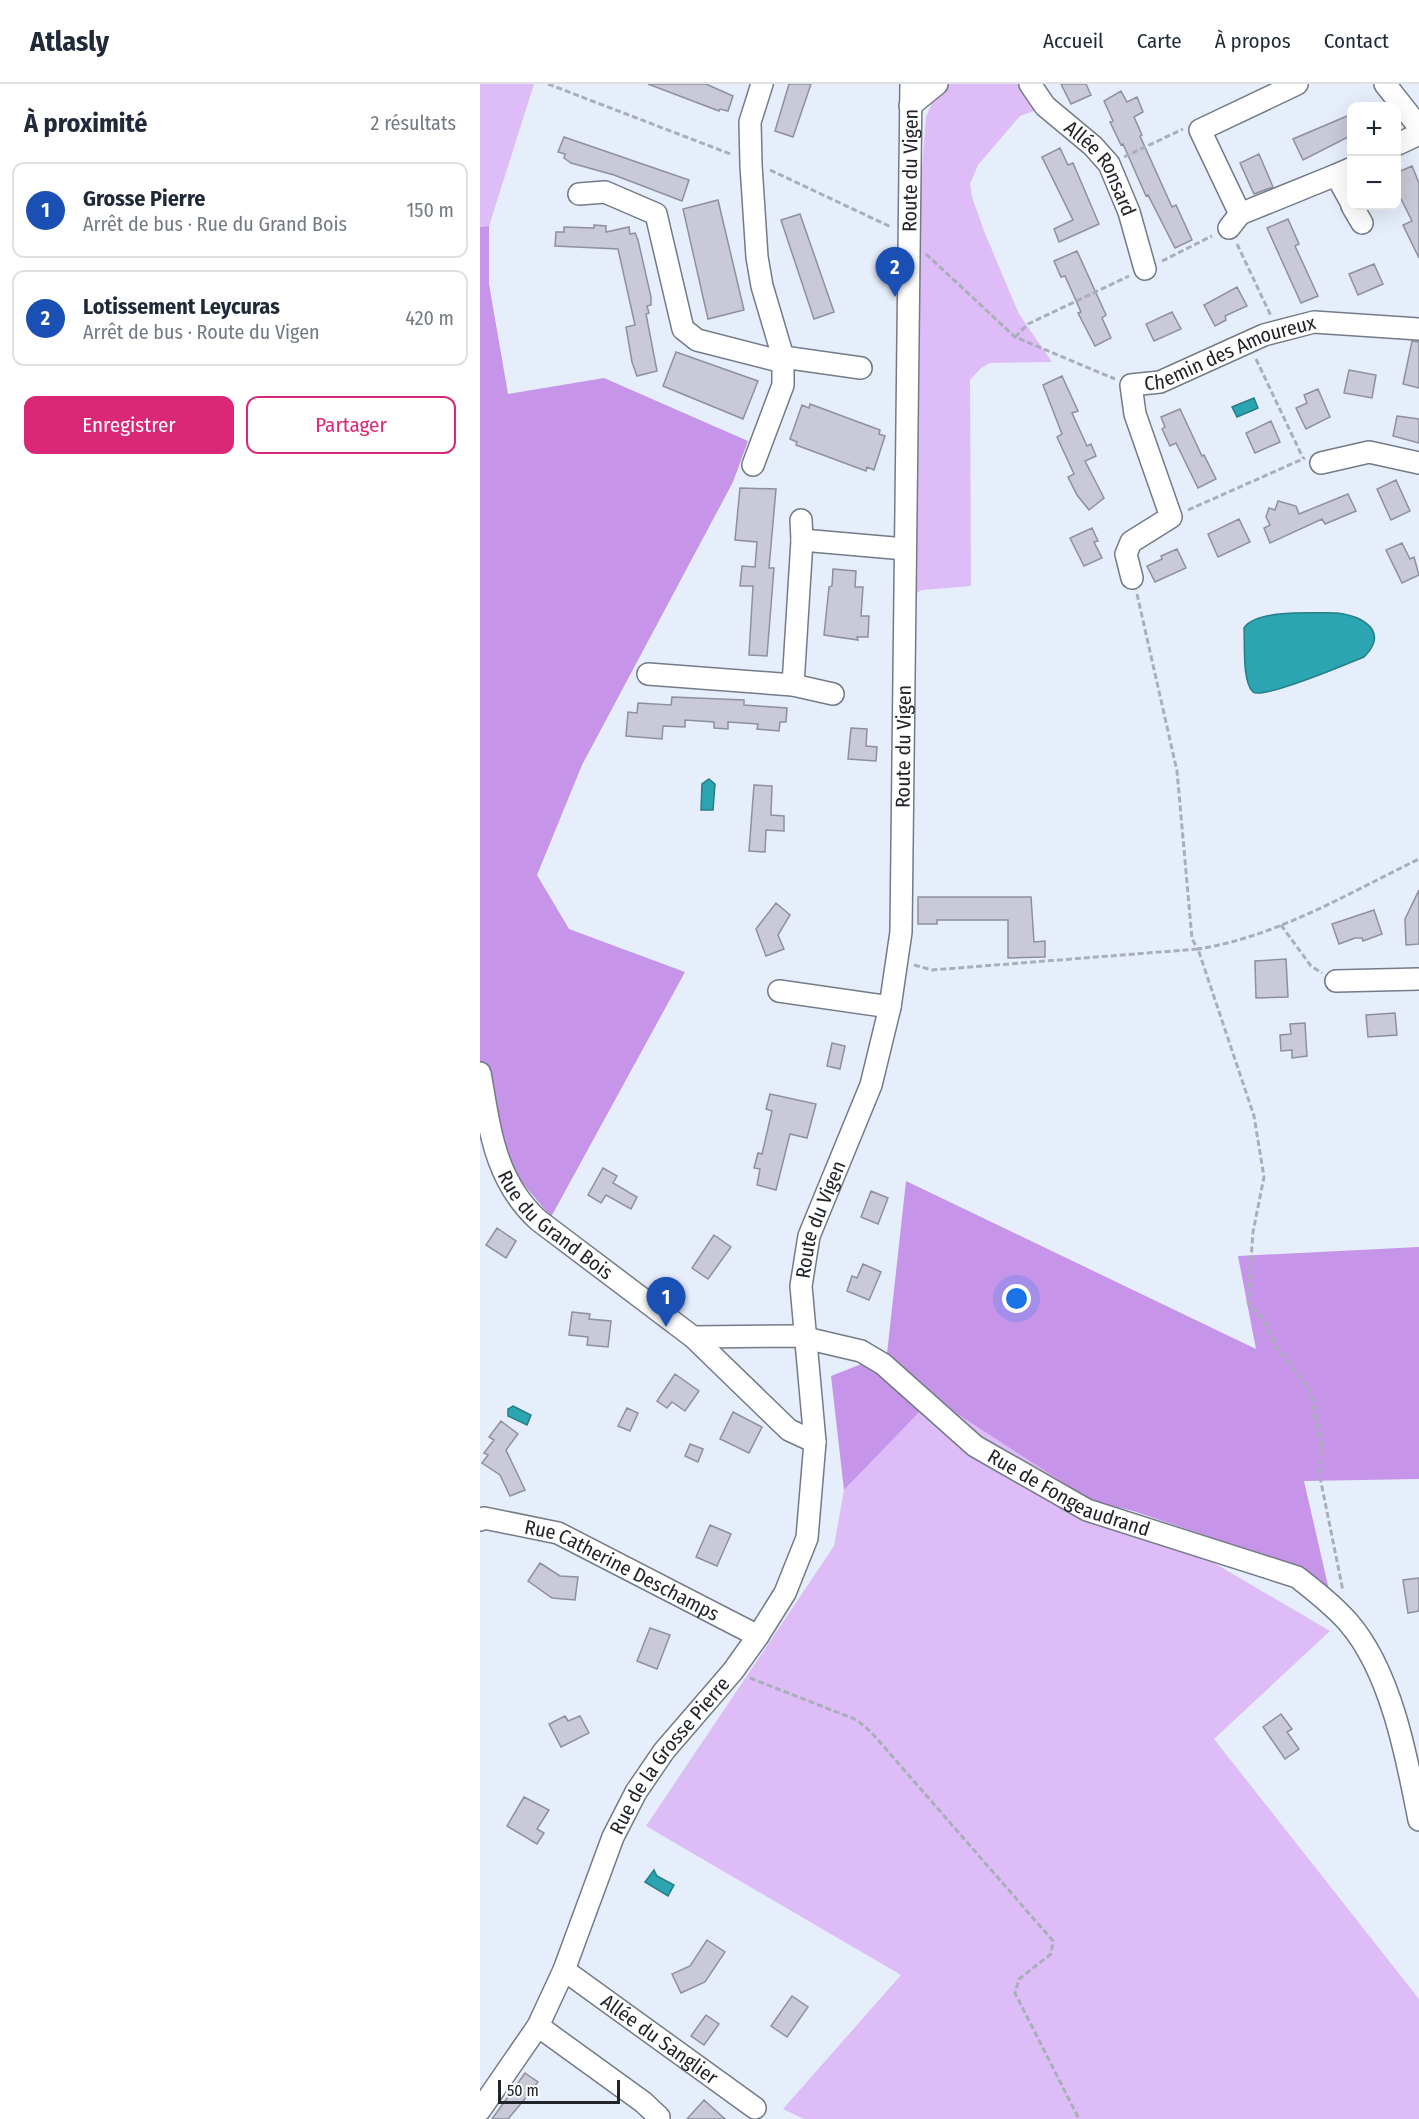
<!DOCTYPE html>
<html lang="fr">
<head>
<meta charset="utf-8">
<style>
	:root { --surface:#fff; --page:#f6f6f7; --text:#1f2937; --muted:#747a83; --line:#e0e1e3; --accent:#db2777 }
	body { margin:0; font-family:"Fira Sans Condensed",sans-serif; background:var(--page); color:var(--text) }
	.controls { position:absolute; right:18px; top:18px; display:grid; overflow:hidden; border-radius:12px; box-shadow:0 6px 24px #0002 }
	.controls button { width:54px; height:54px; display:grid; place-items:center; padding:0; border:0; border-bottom:2px solid var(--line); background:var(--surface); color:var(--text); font:30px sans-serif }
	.scale { position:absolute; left:18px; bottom:15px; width:122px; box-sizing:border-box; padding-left:6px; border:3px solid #212428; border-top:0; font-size:16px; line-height:21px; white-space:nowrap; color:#212428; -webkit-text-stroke:4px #f9fbfe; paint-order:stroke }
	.you { position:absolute; left:537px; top:1215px; width:21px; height:21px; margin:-15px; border:4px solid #fff; border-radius:50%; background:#1a73e8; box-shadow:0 0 0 9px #1a73e833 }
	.badge { display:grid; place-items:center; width:39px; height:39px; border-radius:50%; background:var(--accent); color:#fff; font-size:20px; font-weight:700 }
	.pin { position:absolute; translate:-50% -50px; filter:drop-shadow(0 2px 3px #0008) }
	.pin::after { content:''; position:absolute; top:32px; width:21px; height:18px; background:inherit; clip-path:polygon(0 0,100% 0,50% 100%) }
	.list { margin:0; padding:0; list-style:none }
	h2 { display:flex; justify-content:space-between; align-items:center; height:78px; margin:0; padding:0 24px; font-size:26px }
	h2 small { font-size:20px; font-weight:400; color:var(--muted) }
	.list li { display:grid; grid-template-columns:39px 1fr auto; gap:18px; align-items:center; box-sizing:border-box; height:96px; margin:0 12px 12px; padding:0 12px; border:2px solid var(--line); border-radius:12px }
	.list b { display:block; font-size:22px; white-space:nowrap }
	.list p { margin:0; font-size:20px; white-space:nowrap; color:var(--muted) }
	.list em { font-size:20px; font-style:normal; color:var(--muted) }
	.actions { display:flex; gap:12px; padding:18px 24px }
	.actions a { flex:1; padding:14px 0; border:2px solid var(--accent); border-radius:12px; text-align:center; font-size:21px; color:var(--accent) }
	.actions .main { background:var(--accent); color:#fff }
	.map { position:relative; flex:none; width:939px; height:2035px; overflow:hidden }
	header { display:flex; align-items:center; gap:36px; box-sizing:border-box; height:84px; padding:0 30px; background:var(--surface); border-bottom:2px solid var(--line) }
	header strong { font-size:28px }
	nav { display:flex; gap:33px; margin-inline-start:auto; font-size:21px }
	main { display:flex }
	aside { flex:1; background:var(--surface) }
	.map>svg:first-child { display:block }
	.green { fill:#ddbcf7 }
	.forest { fill:#c695ea }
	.water { fill:#2aa5b1; stroke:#277e88; stroke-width:1.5 }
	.building { fill:#c9c9d7; stroke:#8f909d; stroke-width:1.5 }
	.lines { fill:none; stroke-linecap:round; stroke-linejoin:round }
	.minor-casing { stroke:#737b86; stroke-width:24 }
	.path { stroke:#a9afb9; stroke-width:3; stroke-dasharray:6 3; stroke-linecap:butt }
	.minor { stroke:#fff; stroke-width:21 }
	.labels { text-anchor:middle; stroke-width:5; stroke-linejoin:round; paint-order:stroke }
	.street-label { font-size:20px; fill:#212428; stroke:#f9fbfe }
</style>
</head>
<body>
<header>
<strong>Atlasly</strong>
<nav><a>Accueil</a><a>Carte</a><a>À propos</a><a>Contact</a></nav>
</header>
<main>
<aside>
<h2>À proximité<small>2 résultats</small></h2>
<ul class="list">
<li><span class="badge" style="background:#1a4fb4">1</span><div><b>Grosse Pierre</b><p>Arrêt de bus · Rue du Grand Bois</p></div><em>150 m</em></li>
<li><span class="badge" style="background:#1a4fb4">2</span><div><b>Lotissement Leycuras</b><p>Arrêt de bus · Route du Vigen</p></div><em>420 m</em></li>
</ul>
<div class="actions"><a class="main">Enregistrer</a><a>Partager</a></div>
</aside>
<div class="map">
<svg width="939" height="2035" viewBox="0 0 939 2035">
	<rect width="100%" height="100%" fill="#e6eefb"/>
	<path class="green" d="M 0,0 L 54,0 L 9,142 L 0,143 Z
		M 469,0 L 541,0 L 560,25 L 540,32 L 498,81 L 490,100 L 492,113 L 504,147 L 539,230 L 572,278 L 510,279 L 501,284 L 490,296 L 491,502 L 442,506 L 431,512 L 429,257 L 446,33 L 455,12 Z
		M 453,1314 L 850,1547 L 734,1655 L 939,1915 L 939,2035 L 324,2035 L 303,2025 L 421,1891 L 166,1742 L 354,1462 L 364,1406 Z"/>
	<path class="forest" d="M 9,142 L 9,200 L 28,310 L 124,294 L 268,357 L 253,398 L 102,681 L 57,791 L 89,845 L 205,888 L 71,1133 L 31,1085 L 0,1020 L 0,143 Z
		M 426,1097 L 776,1265 L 758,1172 L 939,1163 L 939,1395 L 824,1397 L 849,1506 L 819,1483 L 653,1427 L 610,1416 L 453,1314 L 364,1406 L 351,1292 L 407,1270 Z"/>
	<path class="water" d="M 774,314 L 778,324 L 757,333 L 752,323 Z
		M 857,529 C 882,532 910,547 884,573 C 869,579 783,616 773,608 C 762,598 765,559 764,544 C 776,525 835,529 857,529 Z
		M 229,695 L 235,700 L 233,726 L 221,726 L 222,700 Z
		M 33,1322 L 51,1331 L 47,1341 L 28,1332 L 28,1325 Z
		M 174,1786 L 177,1792 L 194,1801 L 188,1812 L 165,1798 Z"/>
	<path class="building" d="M 168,0 L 226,0 L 253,12 L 248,27 L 240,25 L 239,27 Z
		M 309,0 L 331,0 L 313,53 L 295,47 Z
		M 581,0 L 606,0 L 611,11 L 591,20 Z
		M 641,7 L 647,18 L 657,13 L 663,28 L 654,33 L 662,51 L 660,52 L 692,123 L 696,121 L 712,156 L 695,164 L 668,111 L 666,112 L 643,60 L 641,61 L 630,38 L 633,37 L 624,17 Z
		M 872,30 L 872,51 L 823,76 L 813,55 Z
		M 84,53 L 209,96 L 202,117 L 134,91 L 91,79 L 84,74 L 85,70 L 78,68 Z
		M 580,64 L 588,81 L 593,79 L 619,140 L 579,158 L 574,145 L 593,136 L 562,73 Z
		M 779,70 L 793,103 L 774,110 L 760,79 Z
		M 932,82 L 939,99 L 939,174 L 923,141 L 932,137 L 916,105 L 916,89 Z
		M 238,116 L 264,226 L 228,235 L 203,125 Z
		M 320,130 L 354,228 L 334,235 L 301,136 Z
		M 808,135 L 819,160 L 815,162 L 838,212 L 821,219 L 787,144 Z
		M 114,141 L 126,142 L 126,148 L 149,143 L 150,150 L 155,149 L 158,156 L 171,213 L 171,221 L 167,222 L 169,229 L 166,230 L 177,287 L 157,292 L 152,278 L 146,243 L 155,241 L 138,165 L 75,162 L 76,148 L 84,148 L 84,143 L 114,144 Z
		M 597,167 L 626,231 L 622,234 L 631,254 L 615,262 L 598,229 L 601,228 L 585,192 L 581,193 L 574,177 Z
		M 894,180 L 903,200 L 878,211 L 869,190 Z
		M 757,203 L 767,222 L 745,232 L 746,236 L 735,242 L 724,221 Z
		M 692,228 L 701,245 L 674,257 L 666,240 Z
		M 932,257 L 939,258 L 939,304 L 923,300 Z
		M 196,268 L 278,297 L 263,335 L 183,302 Z
		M 869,286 L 896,291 L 892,314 L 864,309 Z
		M 582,292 L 598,327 L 592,329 L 607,362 L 611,360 L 616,372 L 605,377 L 624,414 L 609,426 L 597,411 L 588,393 L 594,390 L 577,353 L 582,350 L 563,301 Z
		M 838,305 L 850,333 L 826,345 L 816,324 L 827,319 L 824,311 Z
		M 330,320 L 400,346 L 399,350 L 405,352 L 394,386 L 387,383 L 386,387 L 316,361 L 317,358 L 310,355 L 322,321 L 329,324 Z
		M 700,325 L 722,372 L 724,371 L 736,395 L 718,404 L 696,359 L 690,362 L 682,345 L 685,343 L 681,333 Z
		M 917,332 L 939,335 L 939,359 L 913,352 Z
		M 791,337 L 800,358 L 775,369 L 766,349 Z
		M 916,396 L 930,427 L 911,436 L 897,405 Z
		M 260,404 L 296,405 L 289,484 L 294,484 L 287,572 L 269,571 L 273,502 L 260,502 L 262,482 L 275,483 L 277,458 L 255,456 Z
		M 868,410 L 876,427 L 845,440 L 842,435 L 790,459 L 784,444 L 790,441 L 786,433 L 789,424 L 795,426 L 798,417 L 816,422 L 819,430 Z
		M 759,435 L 770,458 L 738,473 L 728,450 Z
		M 612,444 L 618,457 L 614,458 L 622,474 L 604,482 L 590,454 Z
		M 922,459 L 930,475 L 934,473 L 939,491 L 922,499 L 906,466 Z
		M 697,465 L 706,484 L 675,498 L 667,482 L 682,475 L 681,472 Z
		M 353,485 L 376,487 L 375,503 L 383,503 L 381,532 L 389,532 L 388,553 L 377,553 L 378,556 L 344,551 L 349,503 L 352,502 Z
		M 192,613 L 264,616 L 264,621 L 307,624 L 306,638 L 300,638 L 299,647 L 277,645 L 278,640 L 248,638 L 248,645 L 234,644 L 234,638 L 205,636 L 205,643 L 183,642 L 182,655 L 146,652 L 148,628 L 157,629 L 158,619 L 191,621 Z
		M 371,644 L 387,645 L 386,662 L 397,663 L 396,677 L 368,675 Z
		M 274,701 L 292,702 L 291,731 L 304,732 L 304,747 L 286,746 L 285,768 L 269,767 Z
		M 939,806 L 939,860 L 926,861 L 925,835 Z
		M 438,813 L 551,813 L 554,858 L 565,857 L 565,873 L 528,874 L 528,836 L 457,836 L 457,840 L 438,840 Z
		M 296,819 L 310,831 L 298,851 L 304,865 L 286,872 L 276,845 Z
		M 894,826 L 902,850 L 883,857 L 882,854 L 875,854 L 859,860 L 852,840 Z
		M 806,875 L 808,913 L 776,914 L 775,877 Z
		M 915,929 L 917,951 L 888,953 L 886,931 Z
		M 825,939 L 827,972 L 812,974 L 812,966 L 801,967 L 800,951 L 811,950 L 810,940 Z
		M 352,959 L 365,962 L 360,985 L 347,982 Z
		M 290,1010 L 336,1020 L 327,1054 L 310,1050 L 296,1106 L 277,1101 L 280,1085 L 274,1084 L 278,1069 L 282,1070 L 292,1027 L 286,1025 Z
		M 123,1084 L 137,1092 L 133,1099 L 157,1113 L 151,1125 L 126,1111 L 121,1119 L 108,1111 Z
		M 391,1107 L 408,1114 L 398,1140 L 381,1133 Z
		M 17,1144 L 36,1157 L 26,1174 L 6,1161 Z
		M 234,1151 L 251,1163 L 228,1195 L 212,1184 Z
		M 383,1180 L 401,1188 L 389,1216 L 367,1207 L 372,1192 L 377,1194 Z
		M 92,1228 L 110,1230 L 109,1235 L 131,1237 L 128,1263 L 107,1261 L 108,1253 L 89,1251 Z
		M 195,1290 L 219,1307 L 205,1327 L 192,1318 L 187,1324 L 177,1317 Z
		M 147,1324 L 158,1329 L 150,1347 L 138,1342 Z
		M 253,1328 L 282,1343 L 269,1369 L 240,1355 Z
		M 21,1337 L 38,1350 L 26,1366 L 45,1406 L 30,1412 L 20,1391 L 2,1379 L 8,1371 L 4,1369 L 14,1356 L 9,1353 Z
		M 210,1360 L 223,1365 L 218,1378 L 205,1372 Z
		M 230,1441 L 251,1450 L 237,1482 L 216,1473 Z
		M 60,1479 L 80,1492 L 98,1493 L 95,1516 L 72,1514 L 48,1497 Z
		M 939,1494 L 939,1527 L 928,1529 L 923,1496 Z
		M 170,1544 L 190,1551 L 177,1585 L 157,1577 Z
		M 801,1630 L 812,1645 L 807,1648 L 819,1665 L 805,1675 L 783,1643 Z
		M 85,1632 L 88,1637 L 100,1632 L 109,1649 L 81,1663 L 69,1640 Z
		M 44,1713 L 69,1726 L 57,1745 L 64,1749 L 57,1760 L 27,1742 Z
		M 227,1856 L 245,1868 L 225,1898 L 201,1909 L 192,1890 L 210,1882 Z
		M 312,1912 L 328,1923 L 307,1953 L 291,1942 Z
		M 226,1931 L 239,1940 L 224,1961 L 211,1952 Z
		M 45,1989 L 58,1998 L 44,2016 L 28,2035 L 12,2035 Z
		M 224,2016 L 245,2035 L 207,2035 Z"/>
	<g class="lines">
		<defs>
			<g id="minor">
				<path id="s1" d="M 550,0 L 565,22 L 613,62 L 629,80 L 649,128 L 665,185"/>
				<path d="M 905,0 L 939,43"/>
				<path d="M 430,22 L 457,0"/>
				<path d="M 916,61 L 939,50"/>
				<path d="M 872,84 L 856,91 L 872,120"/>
				<path d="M 99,110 L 125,108 L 176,130 L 203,245 L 217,256 L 303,278"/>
				<path d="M 872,122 L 882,139"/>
				<path d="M 760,130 L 856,91"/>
				<path d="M 749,144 L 760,130 L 720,46 L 817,0"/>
				<path d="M 303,273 L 381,284"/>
				<path d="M 841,379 L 889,368 L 939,379"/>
				<path d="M 273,381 L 303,301 L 303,273 L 282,202 L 277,173 L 271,81 L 270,38 L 282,0"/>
				<path d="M 322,456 L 425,465"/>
				<path id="s2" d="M 652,494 L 646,470 L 651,458 L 691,433 L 655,330 L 651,301 L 680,298 L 784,251 L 834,238 L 939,245"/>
				<path d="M 168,590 L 313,601 L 353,610"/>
				<path d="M 313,601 L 322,456 L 321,436"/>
				<path d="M 856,897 L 939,895"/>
				<path d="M 299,907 L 410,923"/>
				<path id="s3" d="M 0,989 C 10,1045 14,1095 58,1136 L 213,1253 L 309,1346 L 335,1358"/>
				<path id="s4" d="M 213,1253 L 317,1252 L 381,1267 L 403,1280 L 495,1362 L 607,1426 L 817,1493 C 835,1507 853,1521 868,1538 C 911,1587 927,1674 939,1736"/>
				<path id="s5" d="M 0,1436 L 4,1434 L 78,1449 L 278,1552"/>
				<path id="s6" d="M 84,1886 L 275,2024"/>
				<path d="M 58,1942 L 163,2018 L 179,2033"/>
				<path id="s7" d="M 0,2026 L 58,1942 L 84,1886 L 133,1753 L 156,1708 L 184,1667 L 253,1587 L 278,1552 L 305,1509 L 327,1454 L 335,1358 L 321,1202 L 329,1152 L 391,1001 L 410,923 L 421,848 L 431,0"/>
			</g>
		</defs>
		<use href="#minor" class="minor-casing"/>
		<path class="path" d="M 68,0 L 253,71
			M 644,73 L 703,45
			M 290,86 L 411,143
			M 757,160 L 791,232
			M 446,170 L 535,253 L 635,295
			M 682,177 L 732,152
			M 535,253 L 548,240 L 649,192
			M 776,275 L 823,374
			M 708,426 L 825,374
			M 657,510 L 697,687 L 712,855 L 718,865 C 796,853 869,809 939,775
			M 801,841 L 831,882 L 842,889
			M 434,881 L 452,886 L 718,865 L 774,1032 L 784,1093 L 773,1148 L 768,1219 L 782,1234 L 796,1262 L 830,1306 L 841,1358 L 840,1393 L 863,1507
			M 270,1594 L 377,1636 L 392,1649 L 573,1857 L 571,1870 L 539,1895 L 535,1909 L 599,2035"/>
		<use href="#minor" class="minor"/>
	</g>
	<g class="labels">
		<g class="street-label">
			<text dy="7" stroke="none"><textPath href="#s7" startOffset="2049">Route du Vigen</textPath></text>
			<text dy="7" stroke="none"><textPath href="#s1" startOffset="112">Allée Ronsard</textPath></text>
			<text dy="7" stroke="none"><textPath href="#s2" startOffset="328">Chemin des Amoureux</textPath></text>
			<text dy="7" stroke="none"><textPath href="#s7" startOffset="1473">Route du Vigen</textPath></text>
			<text dy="7" stroke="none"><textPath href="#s7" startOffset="987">Route du Vigen</textPath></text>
			<text dy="7" stroke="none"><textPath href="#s3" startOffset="177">Rue du Grand Bois</textPath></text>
			<text dy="7" stroke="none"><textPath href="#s4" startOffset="424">Rue de Fongeaudrand</textPath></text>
			<text dy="7" stroke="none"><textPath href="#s5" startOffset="153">Rue Catherine Deschamps</textPath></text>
			<text dy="7" stroke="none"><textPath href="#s7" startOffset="405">Rue de la Grosse Pierre</textPath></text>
			<text dy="7" stroke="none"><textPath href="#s6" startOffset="118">Allée du Sanglier</textPath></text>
		</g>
	</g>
</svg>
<div class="controls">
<button>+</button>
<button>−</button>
</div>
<div class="scale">50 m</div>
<div class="you"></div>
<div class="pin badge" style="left:186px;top:1243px;background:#1a4fb4">1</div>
<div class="pin badge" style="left:415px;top:213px;background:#1a4fb4">2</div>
</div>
</main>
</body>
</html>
